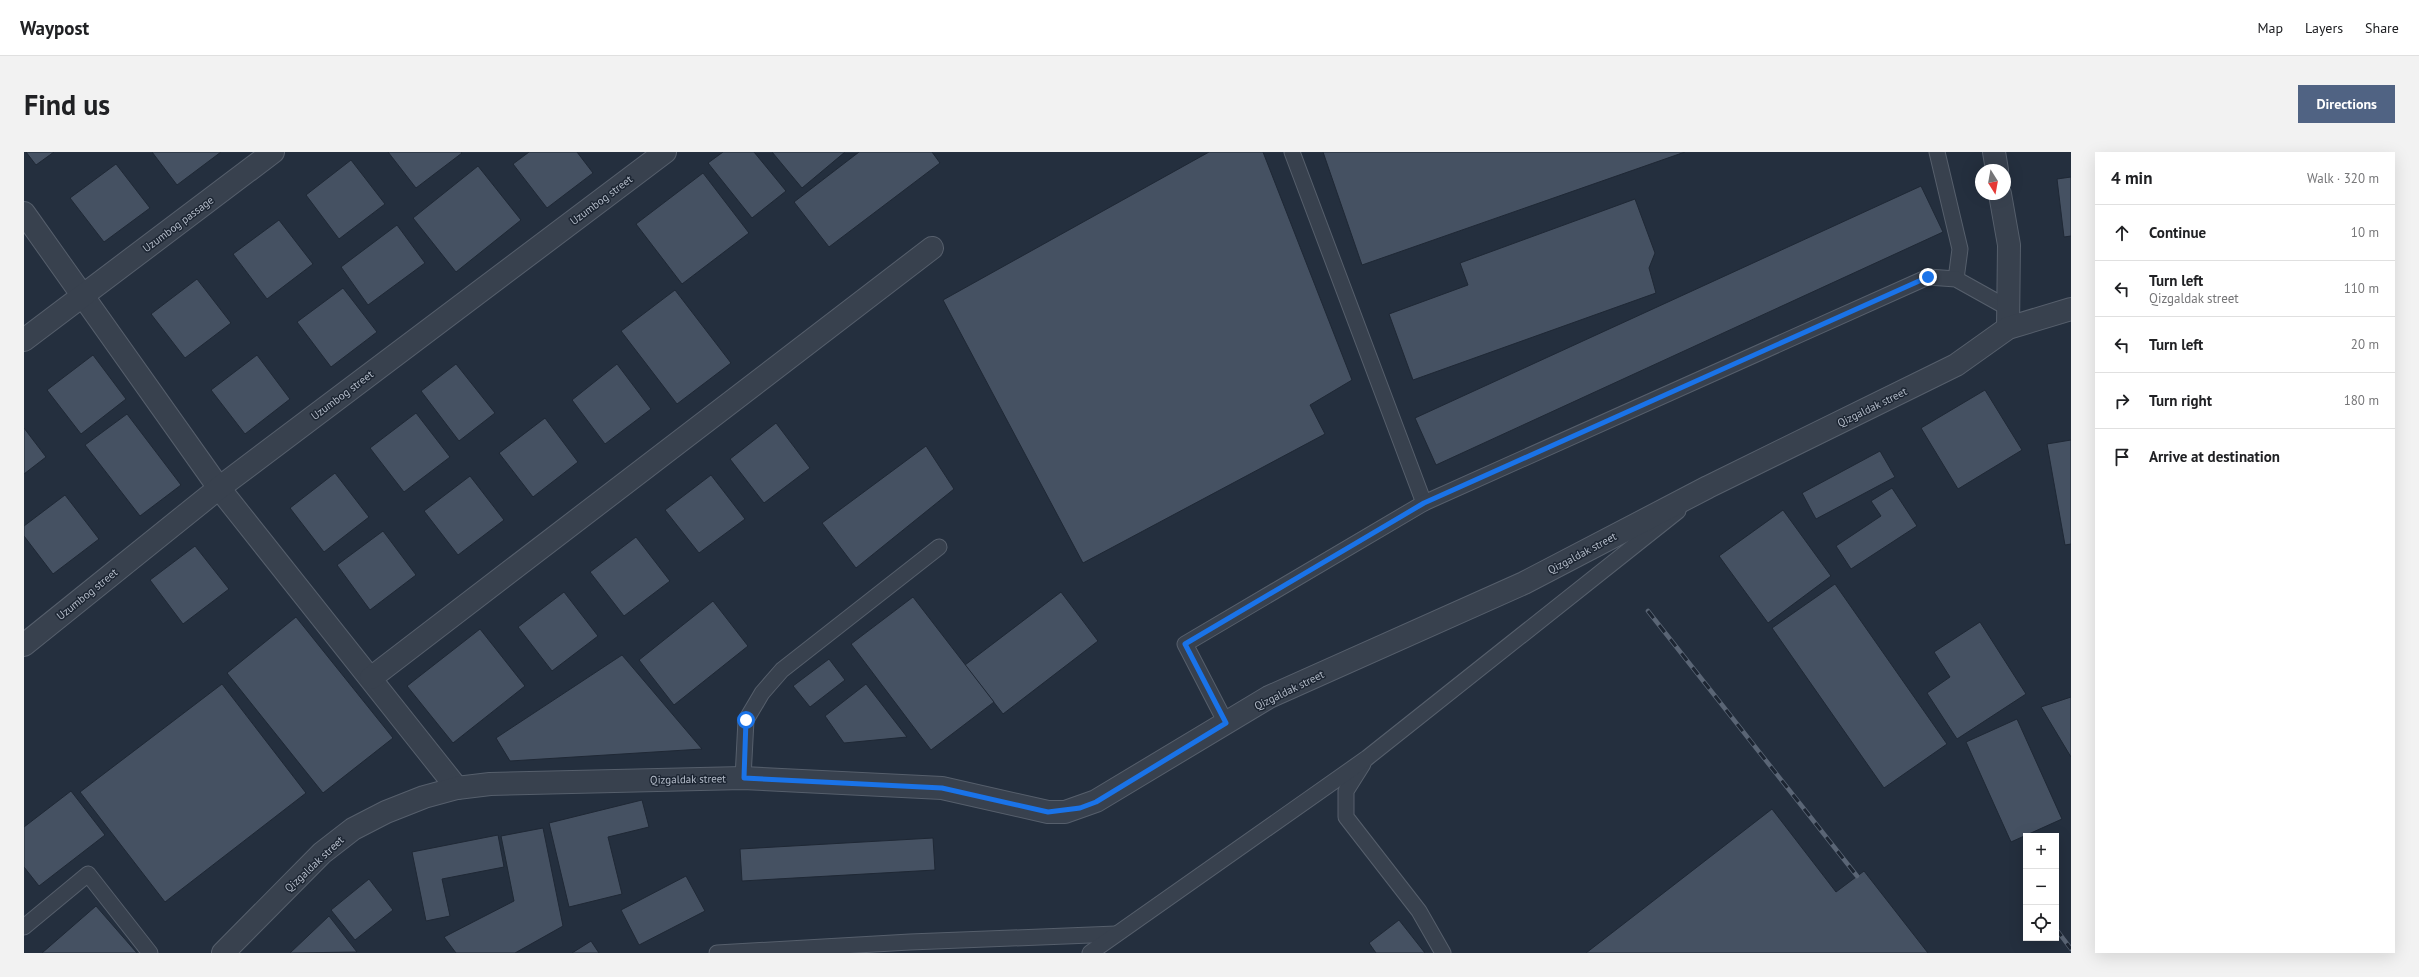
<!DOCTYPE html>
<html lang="en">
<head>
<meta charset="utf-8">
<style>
  :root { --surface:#fff; --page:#f2f2f2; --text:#202124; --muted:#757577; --line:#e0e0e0; --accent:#506383 }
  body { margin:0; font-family:"PT Sans",sans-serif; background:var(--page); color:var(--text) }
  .controls { position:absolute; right:12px; bottom:12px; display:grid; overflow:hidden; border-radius:0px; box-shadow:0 4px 16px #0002 }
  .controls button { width:36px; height:36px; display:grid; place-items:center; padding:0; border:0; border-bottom:1px solid var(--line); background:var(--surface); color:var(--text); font:20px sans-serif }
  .compass { position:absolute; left:1951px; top:12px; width:36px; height:36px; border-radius:50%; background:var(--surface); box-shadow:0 4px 16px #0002; rotate:169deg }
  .stop { position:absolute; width:12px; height:12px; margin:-9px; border:3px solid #1a73e8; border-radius:50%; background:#fff }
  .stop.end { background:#1a73e8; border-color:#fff; box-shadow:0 1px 4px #0008 }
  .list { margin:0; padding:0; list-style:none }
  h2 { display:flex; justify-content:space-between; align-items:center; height:52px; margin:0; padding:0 16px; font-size:17px }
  h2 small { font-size:13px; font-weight:400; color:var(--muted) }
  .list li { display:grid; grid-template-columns:26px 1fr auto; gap:12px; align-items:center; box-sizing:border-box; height:56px; padding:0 16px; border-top:1px solid var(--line) }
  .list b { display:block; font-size:15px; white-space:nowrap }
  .list p { margin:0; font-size:13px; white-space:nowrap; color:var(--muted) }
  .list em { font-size:13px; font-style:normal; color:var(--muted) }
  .icon { flex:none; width:22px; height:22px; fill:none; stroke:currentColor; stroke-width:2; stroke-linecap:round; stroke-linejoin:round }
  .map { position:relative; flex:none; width:2047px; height:801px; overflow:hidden; border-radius:0px }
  header { display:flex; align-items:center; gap:24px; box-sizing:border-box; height:56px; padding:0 20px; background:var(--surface); border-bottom:1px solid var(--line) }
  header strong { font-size:19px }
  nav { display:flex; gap:22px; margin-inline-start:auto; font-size:14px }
  .intro { display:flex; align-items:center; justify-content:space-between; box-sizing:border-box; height:96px; padding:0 24px }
  h1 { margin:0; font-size:28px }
  .button { padding:10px 18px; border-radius:0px; background:var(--accent); color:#fff; font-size:14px; font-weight:700 }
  main { display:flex; gap:24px; padding:0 24px }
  aside { flex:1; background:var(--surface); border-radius:0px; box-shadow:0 4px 16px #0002 }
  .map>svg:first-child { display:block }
  .building { fill:#455162; stroke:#1f2835 }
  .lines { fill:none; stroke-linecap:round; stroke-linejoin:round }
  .service-casing { stroke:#565f6c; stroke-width:17 }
  .minor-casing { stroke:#565f6c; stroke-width:24 }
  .tertiary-casing { stroke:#565f6c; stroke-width:24 }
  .service { stroke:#38414e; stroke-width:15 }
  .minor { stroke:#38414e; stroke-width:22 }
  .tertiary { stroke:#38414e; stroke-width:22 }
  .rail-casing { stroke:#5a6575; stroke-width:4.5 }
  .rail { stroke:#1d2633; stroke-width:3; stroke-dasharray:9; stroke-linecap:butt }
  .route { stroke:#1a73e8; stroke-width:5 }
  .labels { text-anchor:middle; stroke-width:3; stroke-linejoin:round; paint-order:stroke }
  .street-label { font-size:11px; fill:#b4bcc9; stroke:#1d2633 }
</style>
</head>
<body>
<header>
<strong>Waypost</strong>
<nav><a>Map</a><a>Layers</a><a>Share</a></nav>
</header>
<div class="intro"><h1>Find us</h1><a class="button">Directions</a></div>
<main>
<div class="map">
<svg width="2047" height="801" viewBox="0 0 2047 801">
  <rect width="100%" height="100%" fill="#242f3e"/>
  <g class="building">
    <polygon points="2,0 30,0 12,13"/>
    <polygon points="128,0 197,0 153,33"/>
    <polygon points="364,0 437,0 438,1 392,36"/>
    <polygon points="505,0 553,0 569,21 523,56 489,12"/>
    <polygon points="699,0 730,0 762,39 728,66 684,11"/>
    <polygon points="748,0 821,0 778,36"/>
    <polygon points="835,0 908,0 916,11 805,95 770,50"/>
    <polygon points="1185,0 1239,0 1328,228 1286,253 1301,282 1059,411 919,148"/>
    <polygon points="1299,0 1661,0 1338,113"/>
    <polygon points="327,8 361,52 315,87 282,43"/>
    <polygon points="92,12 126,56 80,90 46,46"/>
    <polygon points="454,14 497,68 432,120 389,66"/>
    <polygon points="679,21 725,81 658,132 612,72"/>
    <polygon points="2047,25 2047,84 2040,85 2033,27"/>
    <polygon points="1897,34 1919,80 1412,313 1391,266"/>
    <polygon points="1611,47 1631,101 1625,116 1632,141 1389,228 1365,162 1444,133 1436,111"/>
    <polygon points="255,68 289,112 243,147 209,102"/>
    <polygon points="373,73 401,111 344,153 317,115"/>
    <polygon points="173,127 207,171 161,206 127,162"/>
    <polygon points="319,136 353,180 307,215 273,170"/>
    <polygon points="651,138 707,211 653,252 597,179"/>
    <polygon points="69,203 102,247 57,282 23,238"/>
    <polygon points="233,203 266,247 221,282 187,238"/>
    <polygon points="432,212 471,261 435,289 397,239"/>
    <polygon points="593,212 627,257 581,292 548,248"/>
    <polygon points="1961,238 1998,298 1934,337 1897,276"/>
    <polygon points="392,261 426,305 380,340 346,296"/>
    <polygon points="103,262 157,333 116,364 61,293"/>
    <polygon points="521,266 554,310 509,345 475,301"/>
    <polygon points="752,271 786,316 740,351 706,307"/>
    <polygon points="0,276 22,305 0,322"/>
    <polygon points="2047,288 2047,392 2041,393 2023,292"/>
    <polygon points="902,294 930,337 832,416 798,371"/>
    <polygon points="1856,299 1871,325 1792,367 1778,341"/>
    <polygon points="311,321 345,365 300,400 266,356"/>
    <polygon points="687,323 721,367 675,401 641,358"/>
    <polygon points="446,324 480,368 434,403 400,359"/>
    <polygon points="1868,336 1893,374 1827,417 1812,394 1857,364 1847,349"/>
    <polygon points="41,343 75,387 29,422 0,384 0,374"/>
    <polygon points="1759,358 1807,424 1744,471 1695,404"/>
    <polygon points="359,379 392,423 346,458 313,413"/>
    <polygon points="612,385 646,429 600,464 566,420"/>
    <polygon points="171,394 205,437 159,472 126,428"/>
    <polygon points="1811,432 1923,592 1860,636 1748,476"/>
    <polygon points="540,440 574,484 528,519 494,475"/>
    <polygon points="1037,440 1074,489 979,562 941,513"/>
    <polygon points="889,445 970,550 907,598 827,492"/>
    <polygon points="689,449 724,494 650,553 615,508"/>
    <polygon points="272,465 369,586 299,641 203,521"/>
    <polygon points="1956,470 2002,542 1933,587 1903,541 1926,525 1910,500"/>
    <polygon points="456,477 501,534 429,591 383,534"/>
    <polygon points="598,503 678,597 486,609 472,586"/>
    <polygon points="805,507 821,528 786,555 769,534"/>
    <polygon points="198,532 282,641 141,750 56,640"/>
    <polygon points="842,532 883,585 820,591 801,564"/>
    <polygon points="2047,545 2047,605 2017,555"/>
    <polygon points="1993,567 2038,667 1987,690 1942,590"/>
    <polygon points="47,639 81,683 15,734 0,715 0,675"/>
    <polygon points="618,648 625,675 584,685 598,742 545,755 525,671"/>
    <polygon points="1748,657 1812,740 1840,719 1904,801 1562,801"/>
    <polygon points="519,676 539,774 491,801 432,801 420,785 490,749 477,684"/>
    <polygon points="474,683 480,715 418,727 426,764 402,769 388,700"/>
    <polygon points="909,686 911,718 718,729 716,697"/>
    <polygon points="662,724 681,759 615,793 597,758"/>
    <polygon points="345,727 369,758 331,788 307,758"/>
    <polygon points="72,754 113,801 18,801"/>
    <polygon points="305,764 333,800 266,801"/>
    <polygon points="1375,768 1401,801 1352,801 1345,791"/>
    <polygon points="567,789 575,801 548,801"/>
  </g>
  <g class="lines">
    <g class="service-casing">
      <g id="service">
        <polyline points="1268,0 1400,351"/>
        <polyline points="1913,0 1936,97 1932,127"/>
        <polyline points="1202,571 1161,492 1400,351 1904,125 1932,127 1984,156"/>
        <polyline points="1339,612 1322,639 1322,665 1395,759 1419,801"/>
        <polyline points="719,626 722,568 738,541 758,518 915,395"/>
        <polyline points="0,775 64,722 126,801"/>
        <polyline points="693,801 886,790 1092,782"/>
        <polyline points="1066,801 1343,606 1654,359"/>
      </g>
    </g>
    <g class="minor-casing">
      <g id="minor">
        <polyline points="1970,0 1973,18"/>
        <polyline points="1976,42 1985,93 1984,176"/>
        <polyline points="0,61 195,336 433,636"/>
        <polyline points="0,188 249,0"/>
        <polyline points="0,493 195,336 641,0"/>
        <polyline points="347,526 908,96"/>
      </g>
    </g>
    <g class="tertiary-casing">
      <polyline id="tertiary" points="199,801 298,701 329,677 362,660 400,645 433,636 466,632 719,626 918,636 1024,660 1041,660 1072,649 1245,545 1500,431 1684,335 1932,213 1984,176 2047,157"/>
    </g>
    <use href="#service" class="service"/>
    <use href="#minor" class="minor"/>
    <use href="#tertiary" class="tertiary"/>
    <g class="rail-casing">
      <g id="rail">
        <polyline points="1624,459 1833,724"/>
        <polyline points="2032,777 2047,797"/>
      </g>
    </g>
    <use href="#rail" class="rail"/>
  </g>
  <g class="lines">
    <polyline class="route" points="722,568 720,626 918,636 1024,660 1056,656 1072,650 1202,571 1161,492 1400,351 1904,125"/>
  </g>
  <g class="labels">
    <g class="street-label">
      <text transform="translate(577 48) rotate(-37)" y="4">Uzumbog street</text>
      <text transform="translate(154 72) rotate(-37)" y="4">Uzumbog passage</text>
      <text transform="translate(318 243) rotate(-37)" y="4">Uzumbog street</text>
      <text transform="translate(1848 255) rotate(-26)" y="4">Qizgaldak street</text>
      <text transform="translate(1558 401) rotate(-28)" y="4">Qizgaldak street</text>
      <text transform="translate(63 442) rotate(-39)" y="4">Uzumbog street</text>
      <text transform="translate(1265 538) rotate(-26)" y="4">Qizgaldak street</text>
      <text transform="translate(664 627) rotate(-1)" y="4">Qizgaldak street</text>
      <text transform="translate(290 712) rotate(-43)" y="4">Qizgaldak street</text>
    </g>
  </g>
</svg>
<div class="controls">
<button>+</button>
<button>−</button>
<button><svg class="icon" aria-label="locate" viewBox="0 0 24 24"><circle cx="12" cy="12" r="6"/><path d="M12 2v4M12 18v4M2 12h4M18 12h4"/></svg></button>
</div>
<svg class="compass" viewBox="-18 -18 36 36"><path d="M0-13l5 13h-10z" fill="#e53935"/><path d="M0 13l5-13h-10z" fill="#757577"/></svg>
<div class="stop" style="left:722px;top:568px"></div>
<div class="stop end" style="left:1904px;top:125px"></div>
</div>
<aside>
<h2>4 min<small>Walk · 320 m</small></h2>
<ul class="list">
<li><svg class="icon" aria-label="ahead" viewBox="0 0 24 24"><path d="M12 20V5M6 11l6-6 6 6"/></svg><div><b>Continue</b></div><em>10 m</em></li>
<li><svg class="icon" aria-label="left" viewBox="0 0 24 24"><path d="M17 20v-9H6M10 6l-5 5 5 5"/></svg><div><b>Turn left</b><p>Qizgaldak street</p></div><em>110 m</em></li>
<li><svg class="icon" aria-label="left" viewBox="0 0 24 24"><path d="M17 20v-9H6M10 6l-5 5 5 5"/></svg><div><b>Turn left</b></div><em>20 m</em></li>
<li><svg class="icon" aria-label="right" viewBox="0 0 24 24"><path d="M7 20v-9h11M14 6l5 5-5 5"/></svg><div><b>Turn right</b></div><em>180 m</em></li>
<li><svg class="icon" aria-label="arrive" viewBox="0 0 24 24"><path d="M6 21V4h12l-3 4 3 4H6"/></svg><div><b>Arrive at destination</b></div></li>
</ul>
</aside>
</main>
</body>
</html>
